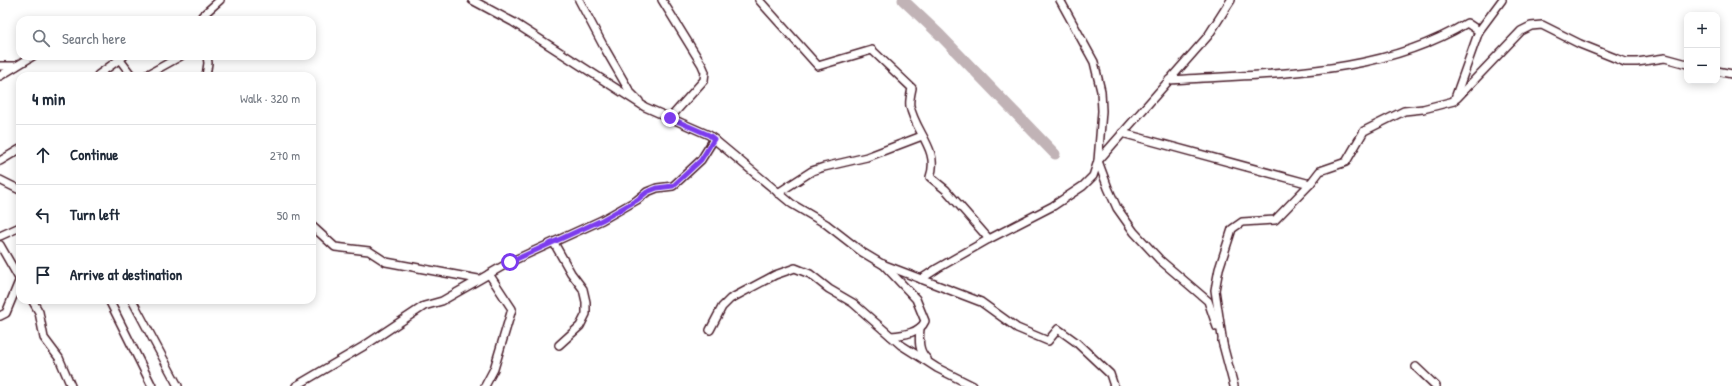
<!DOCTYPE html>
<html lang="en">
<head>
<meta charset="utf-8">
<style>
  :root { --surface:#fff; --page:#f2f2f3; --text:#1f2937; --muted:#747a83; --line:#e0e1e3 }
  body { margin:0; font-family:"Patrick Hand",sans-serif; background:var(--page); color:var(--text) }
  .controls { position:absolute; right:12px; top:12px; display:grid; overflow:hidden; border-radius:8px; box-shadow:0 2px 10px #0003 }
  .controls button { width:36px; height:36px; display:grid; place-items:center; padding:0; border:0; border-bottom:1px solid var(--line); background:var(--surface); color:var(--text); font:20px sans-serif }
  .stop { position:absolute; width:12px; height:12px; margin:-9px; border:3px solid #7c3aed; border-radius:50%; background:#fff }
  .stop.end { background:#7c3aed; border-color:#fff; box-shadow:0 1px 4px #0008 }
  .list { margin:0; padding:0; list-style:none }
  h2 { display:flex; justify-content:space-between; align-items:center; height:52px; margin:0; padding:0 16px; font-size:17px }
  h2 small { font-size:13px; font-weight:400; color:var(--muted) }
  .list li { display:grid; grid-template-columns:26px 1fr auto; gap:12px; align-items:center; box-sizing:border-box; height:60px; padding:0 16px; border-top:1px solid var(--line) }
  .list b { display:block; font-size:15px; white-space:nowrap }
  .list em { font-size:13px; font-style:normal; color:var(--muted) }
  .icon { flex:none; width:22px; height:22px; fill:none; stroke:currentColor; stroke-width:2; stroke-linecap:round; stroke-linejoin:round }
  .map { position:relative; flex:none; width:1732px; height:386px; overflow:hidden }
  .search { position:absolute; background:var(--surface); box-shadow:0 2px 10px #0003; left:16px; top:16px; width:300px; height:44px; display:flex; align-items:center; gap:10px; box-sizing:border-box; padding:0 14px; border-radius:12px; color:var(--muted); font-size:15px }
  .panel { position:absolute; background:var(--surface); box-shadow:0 2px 10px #0003; left:16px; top:72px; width:300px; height:232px; border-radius:12px }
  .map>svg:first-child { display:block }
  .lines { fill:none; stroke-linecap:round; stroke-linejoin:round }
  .river { stroke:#c1b3b6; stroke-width:11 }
  .street-casing { stroke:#4a1f2b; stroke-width:10 }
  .street { stroke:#fff; stroke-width:7 }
  .route { stroke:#7c3aed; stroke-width:5 }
</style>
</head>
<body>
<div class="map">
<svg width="1732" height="386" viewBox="0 0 1732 386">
  <rect width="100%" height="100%" fill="#fff"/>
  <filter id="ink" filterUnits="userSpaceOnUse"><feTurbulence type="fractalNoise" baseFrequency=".025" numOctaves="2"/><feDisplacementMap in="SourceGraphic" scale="8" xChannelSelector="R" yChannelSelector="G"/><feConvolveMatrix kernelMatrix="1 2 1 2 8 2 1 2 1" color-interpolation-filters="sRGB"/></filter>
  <g filter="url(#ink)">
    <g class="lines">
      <polyline class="river" points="903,0 940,35 1055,154"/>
      <g class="street-casing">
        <g id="street">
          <polyline points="472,0 513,22 645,107 709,135 792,204 826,224 862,252 882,264 981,302 1017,328 1048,341 1058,329 1076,342 1110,374 1114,386"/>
          <polyline points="579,0 604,47 630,92 639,101"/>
          <polyline points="662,0 702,65 705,72 704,80 670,118"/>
          <path d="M 759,0 L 818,66 L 872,50 L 912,88 C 911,93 909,101 910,106 C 915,132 940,150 930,177 L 946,190 L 989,239"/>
          <polyline points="1060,0 1094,62 1101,91 1102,111 1098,161 1108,188 1117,208 1134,232 1160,260 1208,301 1217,327"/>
          <polyline points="203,20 202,16 220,0"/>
          <polyline points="117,56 132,76"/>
          <polyline points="0,66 16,66"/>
          <polyline points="1717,71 1732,74"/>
          <polyline points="98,75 124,56"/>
          <polyline points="0,76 33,56"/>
          <polyline points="145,76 181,56"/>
          <polyline points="206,76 208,63 207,56"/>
          <path d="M 1169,80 C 1270,73 1378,77 1467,23 L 1479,31"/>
          <polyline points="1457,98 1521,31 1531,26 1542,25 1580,44 1625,62 1637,62 1665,58 1687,64"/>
          <polyline points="1122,133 1310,184"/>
          <polyline points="0,161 20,149"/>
          <polyline points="0,180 20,190"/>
          <polyline points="778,193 812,171 824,167 867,157 922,136"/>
          <polyline points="312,226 335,247 369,251 386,262 478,279"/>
          <polyline points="0,236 20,227"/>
          <polyline points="554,243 571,273 583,289 586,302 586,314 580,326 559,345"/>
          <polyline points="0,245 20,280"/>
          <path d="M 883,264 L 916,299 L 925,321 C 920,333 903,335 891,336"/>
          <polyline points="921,279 938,268 989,239 1053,206 1083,186 1093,176 1098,161 1208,36 1231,0"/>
          <polyline points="32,300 39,312 44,338 59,358 71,386"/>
          <polyline points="109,300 152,386"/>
          <polyline points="132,300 178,386"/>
          <polyline points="0,316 6,313 20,279"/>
          <path d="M 920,328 C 919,340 918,351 927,359"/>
          <polyline points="710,330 722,307 730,299 775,275 795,268 810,274 829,289 853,303 901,345 920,357 937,368 973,386"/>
          <polyline points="1222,341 1234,386"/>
          <polyline points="1223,344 1215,290 1219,269 1232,229 1242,222 1275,220 1310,184 1320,171 1346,162 1364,131 1404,111 1423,109 1454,101 1479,31 1502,0"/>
          <polyline points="1416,367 1436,386"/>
          <polyline points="296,386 364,346 424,306 442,301 510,262 602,220 637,200 647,192 657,188 673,186 701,160 714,139"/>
          <polyline points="485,386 494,369 512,309 489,274"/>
        </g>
      </g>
      <use href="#street" class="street"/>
    </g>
  </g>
  <g class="lines" filter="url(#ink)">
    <polyline class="route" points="510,262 602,220 637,200 647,192 657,188 673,186 701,160 714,139 709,135 670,118"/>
  </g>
</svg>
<div class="controls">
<button>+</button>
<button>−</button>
</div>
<div class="stop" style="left:510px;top:262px"></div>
<div class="stop end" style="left:670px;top:118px"></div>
<div class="search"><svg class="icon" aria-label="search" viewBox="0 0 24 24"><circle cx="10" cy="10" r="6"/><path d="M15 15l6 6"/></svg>Search here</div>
<section class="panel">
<h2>4 min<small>Walk · 320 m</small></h2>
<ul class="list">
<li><svg class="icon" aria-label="ahead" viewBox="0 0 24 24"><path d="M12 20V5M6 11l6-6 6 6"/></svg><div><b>Continue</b></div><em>270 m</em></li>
<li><svg class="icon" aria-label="left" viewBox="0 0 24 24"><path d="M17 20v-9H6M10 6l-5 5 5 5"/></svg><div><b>Turn left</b></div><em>50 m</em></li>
<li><svg class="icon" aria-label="arrive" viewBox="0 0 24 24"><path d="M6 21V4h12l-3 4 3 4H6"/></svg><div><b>Arrive at destination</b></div></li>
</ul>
</section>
</div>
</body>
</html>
